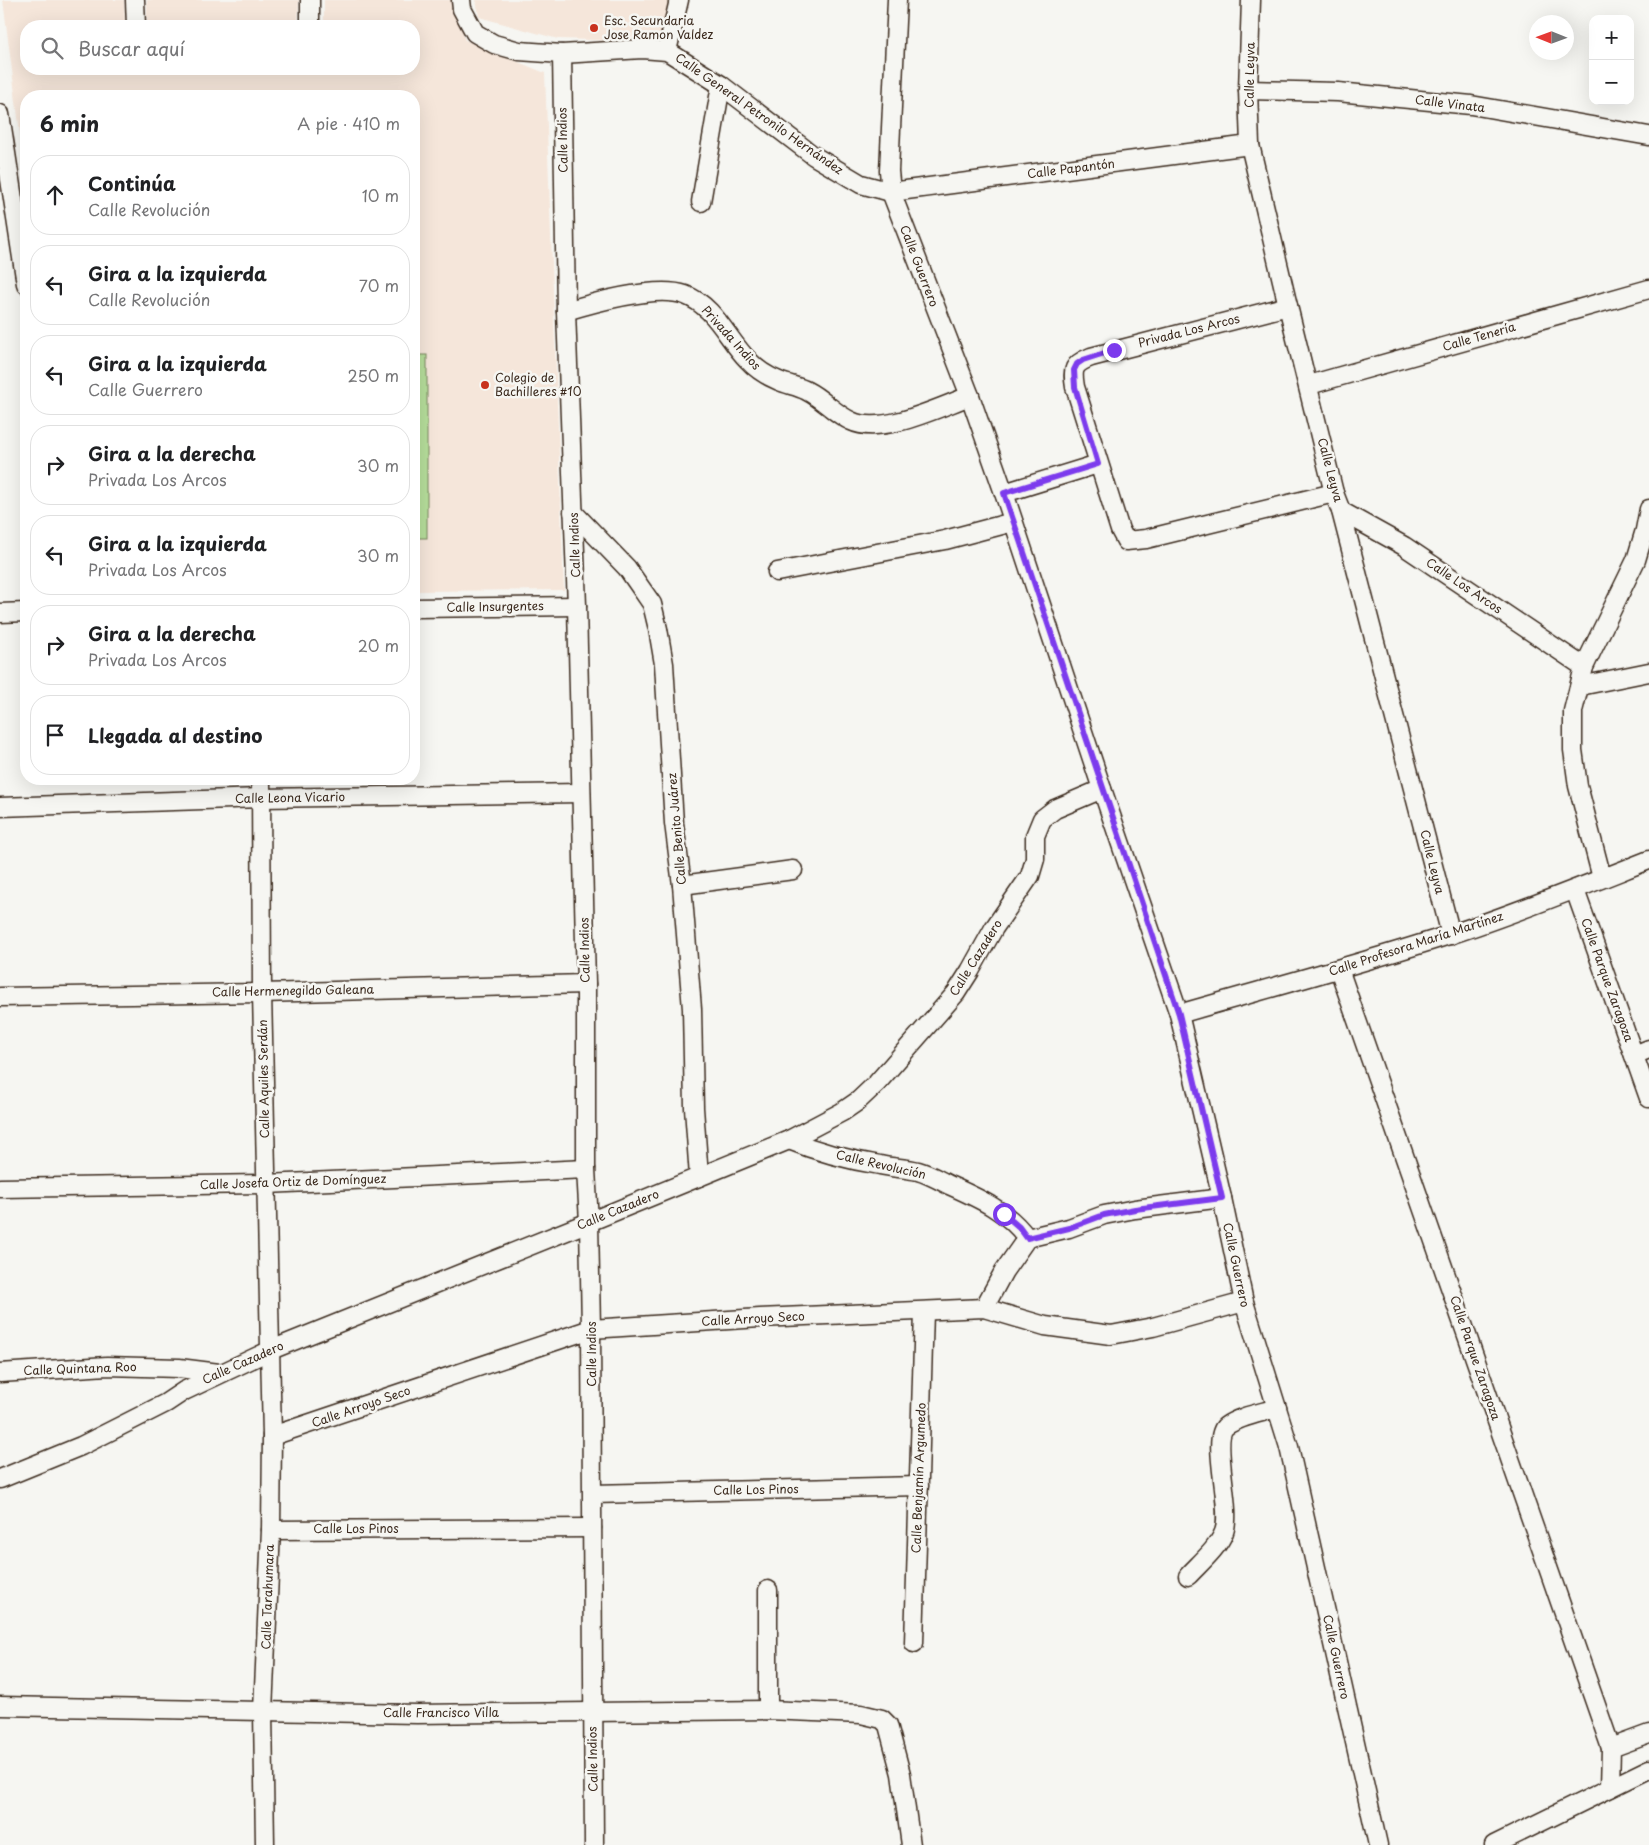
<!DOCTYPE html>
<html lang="es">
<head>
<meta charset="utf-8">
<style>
  :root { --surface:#fff; --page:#f2f2f2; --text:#202124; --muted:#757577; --line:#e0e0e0 }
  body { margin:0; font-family:"Playpen Sans",sans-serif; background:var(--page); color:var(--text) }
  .controls { position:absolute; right:15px; top:15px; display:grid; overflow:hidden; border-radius:10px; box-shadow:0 5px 20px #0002 }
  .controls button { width:45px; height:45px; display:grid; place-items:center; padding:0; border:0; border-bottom:1px solid var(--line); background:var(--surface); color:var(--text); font:25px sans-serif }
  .compass { position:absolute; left:1529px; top:15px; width:45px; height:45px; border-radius:50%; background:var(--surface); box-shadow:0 5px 20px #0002; rotate:271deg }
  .stop { position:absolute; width:15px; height:15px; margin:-11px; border:4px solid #7c3aed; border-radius:50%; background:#fff }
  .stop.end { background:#7c3aed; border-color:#fff; box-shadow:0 1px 5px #0008 }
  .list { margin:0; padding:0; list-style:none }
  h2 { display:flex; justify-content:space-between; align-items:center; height:65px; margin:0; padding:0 20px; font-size:21px }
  h2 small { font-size:16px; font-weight:400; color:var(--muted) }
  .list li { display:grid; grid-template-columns:32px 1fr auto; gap:15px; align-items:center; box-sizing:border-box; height:80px; margin:0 10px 10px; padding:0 10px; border:1px solid var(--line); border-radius:20px }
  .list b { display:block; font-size:19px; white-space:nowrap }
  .list p { margin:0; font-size:16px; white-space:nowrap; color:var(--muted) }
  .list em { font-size:16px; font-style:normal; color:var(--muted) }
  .icon { flex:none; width:28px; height:28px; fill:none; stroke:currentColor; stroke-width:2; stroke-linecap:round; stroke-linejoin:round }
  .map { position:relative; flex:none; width:1649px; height:1845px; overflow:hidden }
  .search { position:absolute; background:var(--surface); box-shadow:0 5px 20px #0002; left:20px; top:20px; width:400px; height:55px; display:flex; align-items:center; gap:12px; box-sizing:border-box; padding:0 18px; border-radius:20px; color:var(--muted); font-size:19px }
  .panel { position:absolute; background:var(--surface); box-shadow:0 5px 20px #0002; left:20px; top:90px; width:400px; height:695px; border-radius:20px }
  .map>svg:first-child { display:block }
  .built { fill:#f5e6da }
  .pitch { fill:#b6de9b; stroke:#78845c }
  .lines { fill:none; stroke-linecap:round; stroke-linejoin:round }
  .minor-casing { stroke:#3b2a1e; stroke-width:21 }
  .minor { stroke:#f6f6f2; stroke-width:18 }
  .route { stroke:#7c3aed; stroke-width:6 }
  .poi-dot { fill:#c8321e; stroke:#f6f6f2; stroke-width:2 }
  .labels { text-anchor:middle; stroke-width:5; stroke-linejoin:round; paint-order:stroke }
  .poi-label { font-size:12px; fill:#3b2a1e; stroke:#f6f6f2; text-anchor:start }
  .street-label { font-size:12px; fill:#3b2a1e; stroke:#f6f6f2 }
</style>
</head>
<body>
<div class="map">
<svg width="1649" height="1845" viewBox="0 0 1649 1845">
  <rect width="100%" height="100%" fill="#f6f6f2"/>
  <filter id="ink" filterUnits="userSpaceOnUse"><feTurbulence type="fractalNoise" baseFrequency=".02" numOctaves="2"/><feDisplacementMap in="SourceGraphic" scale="10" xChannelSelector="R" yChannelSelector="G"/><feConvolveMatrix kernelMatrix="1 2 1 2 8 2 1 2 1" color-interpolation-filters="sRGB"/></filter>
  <g filter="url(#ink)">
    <g class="built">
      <polygon points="3,0 124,0 125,26 26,26 26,69 414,69 414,26 324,26 324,0 454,0 465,40 545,73 564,590 414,591 414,96 26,96 26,180"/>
      <polygon points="147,0 299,0 298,26 147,26"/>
      <polygon points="476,0 675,0 666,42 558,39 479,17"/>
    </g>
    <rect class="pitch" x="414" y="355" width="13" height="183"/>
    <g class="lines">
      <g class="minor-casing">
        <g id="minor">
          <polyline points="135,0 136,26"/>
          <polyline points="461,0 462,9 475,33 494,44 519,51 562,54 642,49 667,51 721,85 814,156 861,184 891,192 1250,145"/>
          <polyline points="897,0 889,171 891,192 970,396 1004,493 1102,789 1179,1014 1222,1198 1244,1302 1289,1447 1378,1845"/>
          <polyline points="1251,0 1248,90 1250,145 1288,306 1334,493 1341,511 1451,935"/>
          <polyline points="310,26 310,0"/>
          <polyline points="667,51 679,0"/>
          <polyline points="562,54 566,311 577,606 586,984 586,1169 589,1222 591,1329 594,1845"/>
          <polyline points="1248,90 1338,92 1471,105 1649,136"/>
          <polyline points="0,114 26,284"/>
          <polyline points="701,202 721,85"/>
          <path d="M 1288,306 L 1091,357 C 1073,364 1072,369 1075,387 L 1120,530 L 1126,541 L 1146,539 L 1334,493"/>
          <path d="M 566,311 C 596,302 657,285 685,295 C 715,306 727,339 748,360 C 756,369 767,376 779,381 C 788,385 798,386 807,391 C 823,399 835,414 851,421 C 882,436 939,407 970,396"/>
          <polyline points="1309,385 1649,289"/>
          <polyline points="1004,493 1098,464"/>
          <polyline points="1341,511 1404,546 1584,667"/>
          <polyline points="573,512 627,568 636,581 652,604 658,629 664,664 674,823 682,885 692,1009 694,1108 699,1177"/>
          <polyline points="777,572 945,540 1013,522"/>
          <polyline points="414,608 577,606"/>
          <polyline points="0,613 26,612"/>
          <polyline points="1580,686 1649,672"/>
          <polyline points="261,779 262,993 272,1436 271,1530 263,1711 265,1845"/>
          <polyline points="0,807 261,798 581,793"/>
          <polyline points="1602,878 1578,786 1573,750 1573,711 1584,667 1636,560 1645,530 1649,509"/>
          <polyline points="682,885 793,870"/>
          <polyline points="1575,890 1649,1098"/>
          <polyline points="1339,969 1611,1748"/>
          <polyline points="0,997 262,993 586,984"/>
          <path d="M 1179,1014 C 1269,988 1360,964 1449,935 C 1517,913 1583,886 1649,860"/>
          <polyline points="1634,1055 1649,1049"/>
          <path d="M 789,1140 C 818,1152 849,1160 880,1165 C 893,1168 905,1168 918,1171 C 929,1174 939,1180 949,1185 C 978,1198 1008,1211 1027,1238 L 1069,1228 L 1104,1215 L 1135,1209 L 1222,1198"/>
          <polyline points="0,1188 267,1184 586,1169"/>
          <polyline points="984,1308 1004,1271 1027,1238"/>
          <polyline points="0,1373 107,1366 179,1368 219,1373"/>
          <polyline points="272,1436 591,1329 760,1318 984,1308 1045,1326 1111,1335 1153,1327 1244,1302"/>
          <polyline points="0,1479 81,1446 166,1403 184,1391 271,1350 589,1222 789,1140 842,1112 858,1101 877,1083 956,993 970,971 994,928 1030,876 1035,859 1035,836 1042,819 1055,809 1102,789"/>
          <polyline points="593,1494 919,1486"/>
          <polyline points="271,1530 592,1528"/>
          <path d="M 1188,1576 C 1200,1563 1218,1548 1224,1532 C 1233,1508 1210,1439 1226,1426 C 1240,1416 1261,1413 1277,1408"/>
          <polyline points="914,1643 924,1312"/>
          <polyline points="0,1706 417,1714 768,1710 861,1714 882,1719 888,1725 901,1774 911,1845"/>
          <polyline points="768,1710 768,1590"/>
          <polyline points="1610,1788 1611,1748 1649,1734"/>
          <polyline points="1494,1845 1649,1769"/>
        </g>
      </g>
      <use href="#minor" class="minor"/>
    </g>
  </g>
  <g class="lines" filter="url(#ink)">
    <polyline class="route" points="1004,1214 1019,1227 1027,1238 1069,1228 1104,1215 1135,1209 1222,1198 1179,1014 1004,493 1098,464 1075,387 1074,370 1077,364 1083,360 1114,350"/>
  </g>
  <g class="poi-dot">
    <circle cx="594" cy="28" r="5"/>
    <circle cx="485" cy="385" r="5"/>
  </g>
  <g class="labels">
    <g class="poi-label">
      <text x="604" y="25">Esc. Secundaria<tspan x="604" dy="14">Jose Ramon Valdez</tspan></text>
      <text x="495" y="382">Colegio de<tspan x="495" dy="14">Bachilleres #10</tspan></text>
    </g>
    <g class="street-label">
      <text transform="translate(1250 75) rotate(-89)" y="4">Calle Leyva</text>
      <text transform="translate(1450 104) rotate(7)" y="4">Calle Vinata</text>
      <text transform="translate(759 114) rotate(35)" y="4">Calle General Petronilo Hernández</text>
      <text transform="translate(563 140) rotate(-91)" y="4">Calle Indios</text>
      <text transform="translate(1071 169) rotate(-7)" y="4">Calle Papantón</text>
      <text transform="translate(919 266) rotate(69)" y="4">Calle Guerrero</text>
      <text transform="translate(1189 331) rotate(-14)" y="4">Privada Los Arcos</text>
      <text transform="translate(1479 337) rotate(-16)" y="4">Calle Tenería</text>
      <text transform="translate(731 338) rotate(48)" y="4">Privada Indios</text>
      <text transform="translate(1330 470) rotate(75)" y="4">Calle Leyva</text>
      <text transform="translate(575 545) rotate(-92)" y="4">Calle Indios</text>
      <text transform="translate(1464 586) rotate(34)" y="4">Calle Los Arcos</text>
      <text transform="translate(495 607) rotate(-1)" y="4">Calle Insurgentes</text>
      <text transform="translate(290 798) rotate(-1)" y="4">Calle Leona Vicario</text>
      <text transform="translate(677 829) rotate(-95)" y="4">Calle Benito Juárez</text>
      <text transform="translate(1432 862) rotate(76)" y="4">Calle Leyva</text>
      <text transform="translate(1416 944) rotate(-18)" y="4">Calle Profesora María Martínez</text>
      <text transform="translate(585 950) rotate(-91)" y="4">Calle Indios</text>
      <text transform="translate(976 958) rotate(-58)" y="4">Calle Cazadero</text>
      <text transform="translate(1607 980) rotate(70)" y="4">Calle Parque Zaragoza</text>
      <text transform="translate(293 991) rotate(-1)" y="4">Calle Hermenegildo Galeana</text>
      <text transform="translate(264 1079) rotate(-91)" y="4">Calle Aquiles Serdán</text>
      <text transform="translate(881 1165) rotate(13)" y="4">Calle Revolución</text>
      <text transform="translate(293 1182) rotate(-2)" y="4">Calle Josefa Ortiz de Domínguez</text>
      <text transform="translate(618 1210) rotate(-22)" y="4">Calle Cazadero</text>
      <text transform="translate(1236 1265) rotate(78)" y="4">Calle Guerrero</text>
      <text transform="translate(753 1319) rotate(-3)" y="4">Calle Arroyo Seco</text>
      <text transform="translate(592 1354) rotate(-90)" y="4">Calle Indios</text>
      <text transform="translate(1475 1358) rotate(71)" y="4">Calle Parque Zaragoza</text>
      <text transform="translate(243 1363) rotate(-24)" y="4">Calle Cazadero</text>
      <text transform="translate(80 1369) rotate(-2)" y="4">Calle Quintana Roo</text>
      <text transform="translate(361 1407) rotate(-19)" y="4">Calle Arroyo Seco</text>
      <text transform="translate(919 1478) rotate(-88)" y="4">Calle Benjamín Argumedo</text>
      <text transform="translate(756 1490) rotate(-1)" y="4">Calle Los Pinos</text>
      <text x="356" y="1533">Calle Los Pinos</text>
      <text transform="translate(268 1597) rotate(-88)" y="4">Calle Tarahumara</text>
      <text transform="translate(1336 1657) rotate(78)" y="4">Calle Guerrero</text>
      <text x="441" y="1717">Calle Francisco Villa</text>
      <text transform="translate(593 1759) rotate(-91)" y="4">Calle Indios</text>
    </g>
  </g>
</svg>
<div class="controls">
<button>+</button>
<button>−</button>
</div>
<svg class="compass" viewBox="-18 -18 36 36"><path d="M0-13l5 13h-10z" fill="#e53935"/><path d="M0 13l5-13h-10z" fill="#757577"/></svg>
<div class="stop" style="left:1004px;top:1214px"></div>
<div class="stop end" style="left:1114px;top:350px"></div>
<div class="search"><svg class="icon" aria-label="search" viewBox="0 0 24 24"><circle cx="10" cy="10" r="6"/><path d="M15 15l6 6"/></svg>Buscar aquí</div>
<section class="panel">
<h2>6 min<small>A pie · 410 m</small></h2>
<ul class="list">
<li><svg class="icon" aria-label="ahead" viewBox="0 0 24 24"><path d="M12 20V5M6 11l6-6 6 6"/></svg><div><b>Continúa</b><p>Calle Revolución</p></div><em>10 m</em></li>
<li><svg class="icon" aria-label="left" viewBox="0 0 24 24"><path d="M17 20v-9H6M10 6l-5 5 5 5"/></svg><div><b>Gira a la izquierda</b><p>Calle Revolución</p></div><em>70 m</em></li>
<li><svg class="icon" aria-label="left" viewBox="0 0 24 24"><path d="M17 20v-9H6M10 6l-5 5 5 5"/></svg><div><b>Gira a la izquierda</b><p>Calle Guerrero</p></div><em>250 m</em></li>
<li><svg class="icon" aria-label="right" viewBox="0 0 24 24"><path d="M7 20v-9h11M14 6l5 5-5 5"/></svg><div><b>Gira a la derecha</b><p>Privada Los Arcos</p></div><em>30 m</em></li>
<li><svg class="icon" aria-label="left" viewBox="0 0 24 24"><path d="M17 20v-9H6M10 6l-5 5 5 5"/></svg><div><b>Gira a la izquierda</b><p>Privada Los Arcos</p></div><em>30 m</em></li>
<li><svg class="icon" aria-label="right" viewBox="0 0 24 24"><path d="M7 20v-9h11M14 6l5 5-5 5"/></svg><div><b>Gira a la derecha</b><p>Privada Los Arcos</p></div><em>20 m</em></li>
<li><svg class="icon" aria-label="arrive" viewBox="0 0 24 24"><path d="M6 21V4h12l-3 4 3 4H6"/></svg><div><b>Llegada al destino</b></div></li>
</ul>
</section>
</div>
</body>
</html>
